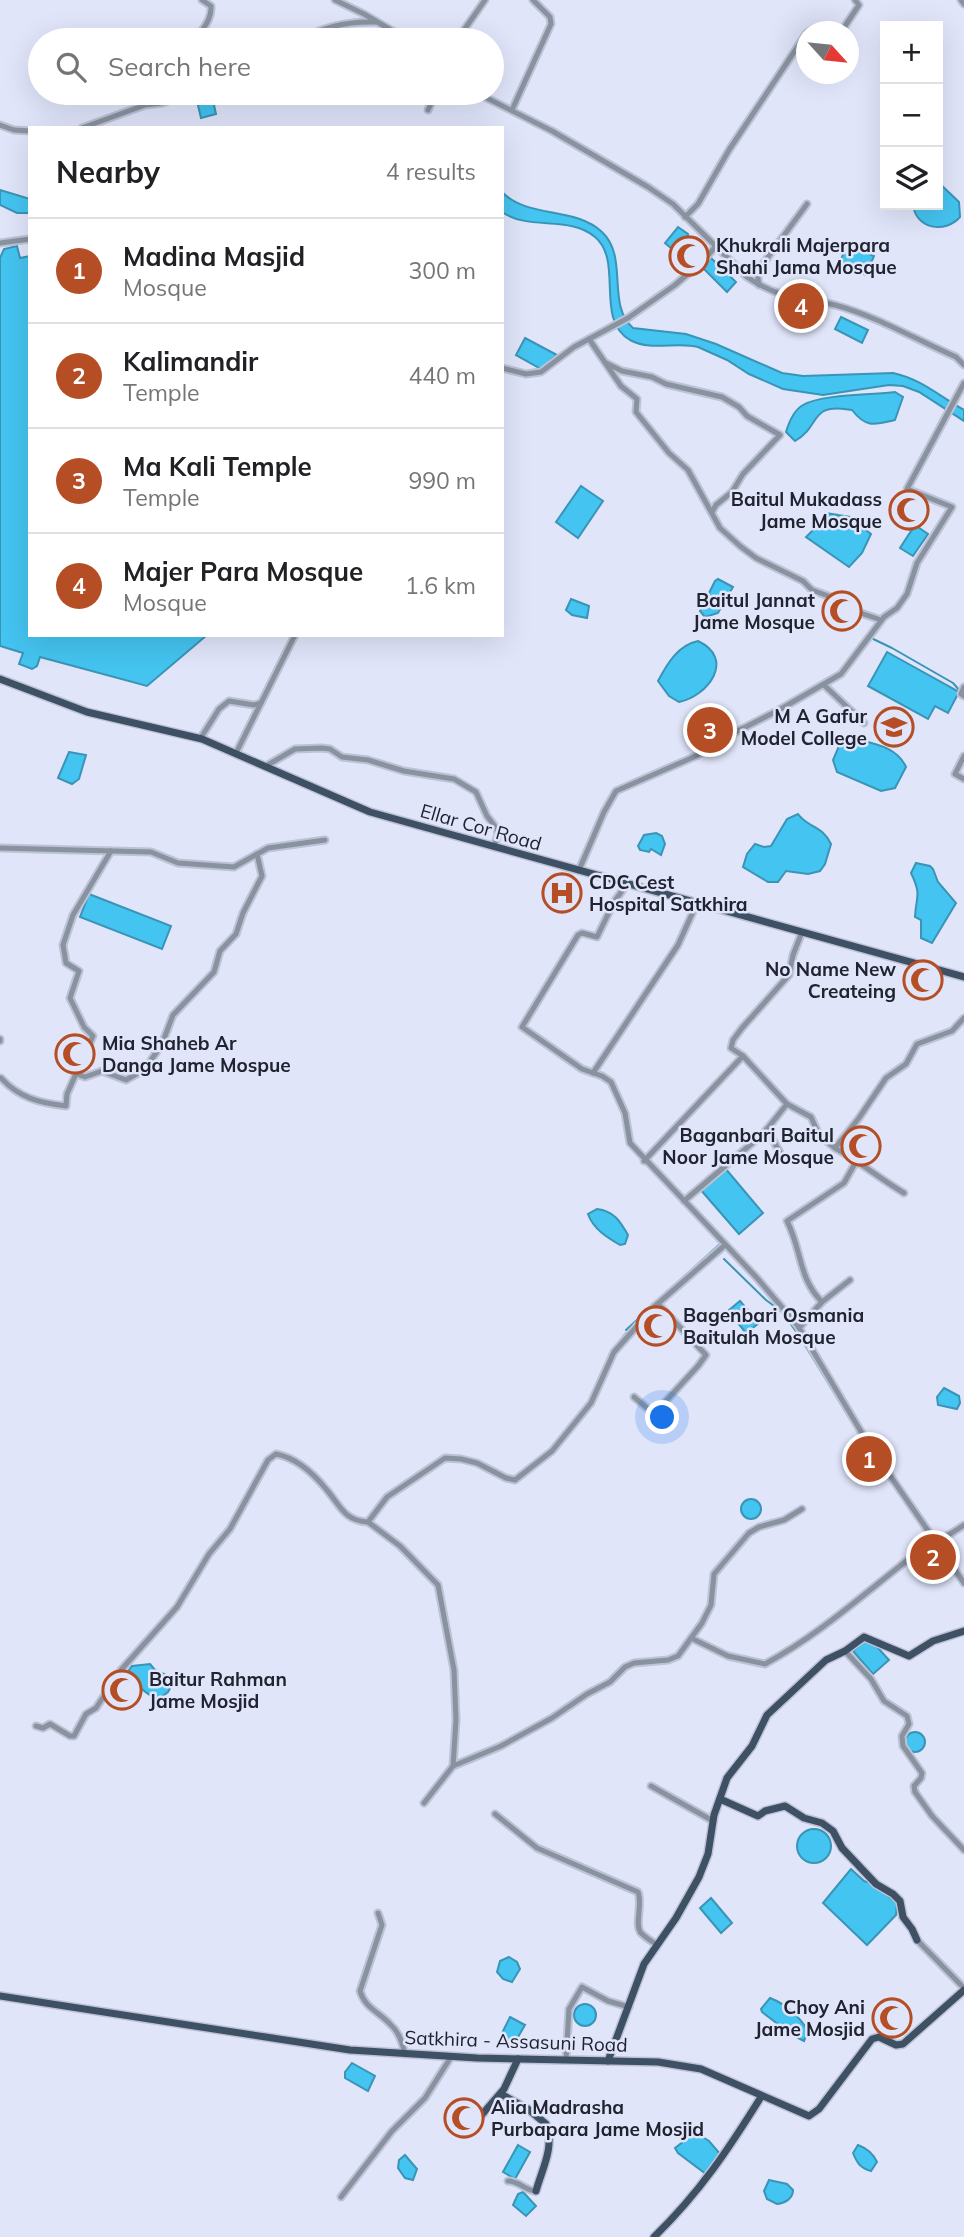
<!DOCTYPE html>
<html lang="en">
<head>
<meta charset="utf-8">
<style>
  :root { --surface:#fff; --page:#f2f2f2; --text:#202124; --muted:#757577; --line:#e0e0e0; --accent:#b54e25 }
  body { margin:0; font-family:Mulish,sans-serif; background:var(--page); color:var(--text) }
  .controls { position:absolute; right:21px; top:21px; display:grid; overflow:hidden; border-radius:0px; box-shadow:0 7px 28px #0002 }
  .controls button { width:63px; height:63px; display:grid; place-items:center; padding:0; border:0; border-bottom:2px solid var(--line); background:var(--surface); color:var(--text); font:35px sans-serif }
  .compass { position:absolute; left:796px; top:21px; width:63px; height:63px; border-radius:50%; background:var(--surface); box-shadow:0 7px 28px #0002; rotate:117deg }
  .you { position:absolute; left:663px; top:1418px; width:24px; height:24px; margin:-18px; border:5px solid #fff; border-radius:50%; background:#1a73e8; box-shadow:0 0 0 10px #1a73e833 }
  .badge { display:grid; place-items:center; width:46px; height:46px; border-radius:50%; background:var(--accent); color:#fff; font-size:23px; font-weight:700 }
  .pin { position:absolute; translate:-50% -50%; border:4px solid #fff; box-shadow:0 2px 7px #0006 }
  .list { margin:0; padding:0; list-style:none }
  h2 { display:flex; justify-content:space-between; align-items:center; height:91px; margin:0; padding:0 28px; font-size:30px }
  h2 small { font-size:23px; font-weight:400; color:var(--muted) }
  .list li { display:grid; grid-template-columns:46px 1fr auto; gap:21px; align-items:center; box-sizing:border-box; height:105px; padding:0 28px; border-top:2px solid var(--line) }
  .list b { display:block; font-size:26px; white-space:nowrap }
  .list p { margin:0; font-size:23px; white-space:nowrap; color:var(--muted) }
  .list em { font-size:23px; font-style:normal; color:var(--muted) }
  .icon { flex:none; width:38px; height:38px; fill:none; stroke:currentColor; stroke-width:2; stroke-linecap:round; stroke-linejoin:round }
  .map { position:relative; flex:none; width:964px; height:2237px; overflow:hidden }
  .search { position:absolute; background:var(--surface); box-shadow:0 7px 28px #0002; left:28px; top:28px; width:476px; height:77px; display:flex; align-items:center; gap:18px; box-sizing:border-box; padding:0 24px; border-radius:38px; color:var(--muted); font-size:26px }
  .panel { position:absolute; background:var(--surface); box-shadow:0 7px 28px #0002; left:28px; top:126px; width:476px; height:511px; border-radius:0px }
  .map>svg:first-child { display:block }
  .water { fill:#44c4f0; stroke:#3a94b6; stroke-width:2 }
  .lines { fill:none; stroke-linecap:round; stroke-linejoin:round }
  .stream { stroke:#3a94b6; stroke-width:2 }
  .minor-casing { stroke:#bec2d6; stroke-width:9 }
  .major-casing { stroke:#bec2d6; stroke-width:10 }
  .minor { stroke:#88939f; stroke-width:5 }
  .major { stroke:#3d5064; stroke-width:7 }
  .labels { text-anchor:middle; stroke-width:5; stroke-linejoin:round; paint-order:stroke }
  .poi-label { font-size:19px; font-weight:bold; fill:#212430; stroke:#e0e5fa; text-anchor:start }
  .street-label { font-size:19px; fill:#212430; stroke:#e0e5fa }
</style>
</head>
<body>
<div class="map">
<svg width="964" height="2237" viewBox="0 0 964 2237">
  <rect width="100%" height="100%" fill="#e0e5fa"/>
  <g class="water">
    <polygon points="204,93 212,96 216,114 201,118 196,97"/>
    <path d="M 938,182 L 959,202 L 960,217 C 945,234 916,229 913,205 L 938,205 Z"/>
    <polygon points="0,190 30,199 30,213 17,213 0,205"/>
    <path d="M 502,192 C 528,219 575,206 602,232 C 629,257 606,305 633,328 L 686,334 L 716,344 L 782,373 L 803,376 L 893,373 C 921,379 939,396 964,410 L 964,421 L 919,392 L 903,386 L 889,385 L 823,395 L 783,389 L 749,374 L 727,360 L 698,347 C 676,341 652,352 630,340 C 594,319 624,261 595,237 C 569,215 529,231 502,212 Z"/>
    <polygon points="678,227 688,234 687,241 677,253 665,243"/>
    <polygon points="847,245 874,256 866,275 839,264"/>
    <polygon points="17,246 20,258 30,256 30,635 207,635 147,686 40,657 37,666 32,669 19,664 23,653 0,646 0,258 4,249"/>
    <polygon points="711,258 736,282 727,292 702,267"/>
    <polygon points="841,317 868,330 862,343 835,329"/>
    <polygon points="525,338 557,355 541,369 516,355"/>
    <path d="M 895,392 L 903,397 L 895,420 C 874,425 866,428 852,410 C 808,402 822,426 795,441 L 786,432 C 789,422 794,410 803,405 C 821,394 873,395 895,392 Z"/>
    <polygon points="581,486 603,501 578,538 556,522"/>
    <polygon points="826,513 850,517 871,534 862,553 849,567 806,537 824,519"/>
    <polygon points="915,525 928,534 913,556 900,548"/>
    <polygon points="718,579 733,587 718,613 705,617 700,611 715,581"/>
    <polygon points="571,599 589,606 587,618 572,615 566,610"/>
    <path d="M 698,641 C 736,659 708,696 679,702 L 669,696 L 658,681 C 667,664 678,645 698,641 Z"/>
    <polygon points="887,652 959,692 948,713 935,706 928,719 868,686"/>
    <path d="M 856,739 C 875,744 897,747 906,767 L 895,788 L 881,791 L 837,772 L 833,760 L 839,746 Z"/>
    <polygon points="69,752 86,755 79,779 72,784 58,778"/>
    <path d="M 798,814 C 808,828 822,825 831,844 L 825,864 L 820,871 L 808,874 L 786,871 L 778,882 L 768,882 L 743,867 L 747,854 L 755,844 L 764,847 L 771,846 L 787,819 Z"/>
    <polygon points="656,833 662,836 665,844 661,855 651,849 649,852 640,850 638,846 644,835"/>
    <path d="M 916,863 L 930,866 L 933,869 L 938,882 L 956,903 L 932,943 L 921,938 L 921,920 L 915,917 C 916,895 922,896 911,873 Z"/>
    <polygon points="89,894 171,926 162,949 80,917"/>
    <polygon points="725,1168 763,1213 739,1234 700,1189"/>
    <path d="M 597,1209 C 614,1211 620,1221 628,1235 L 625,1244 L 620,1245 C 608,1238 593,1229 588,1214 Z"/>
    <polygon points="740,1301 759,1323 746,1333 728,1311"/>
    <polygon points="944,1388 959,1396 960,1403 957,1409 938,1405 937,1397"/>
    <circle cx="751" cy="1509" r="10"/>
    <polygon points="868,1637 889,1660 873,1674 853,1651"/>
    <path d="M 150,1664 L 155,1670 L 173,1678 L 174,1681 L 168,1692 L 159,1699 C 147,1696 131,1681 129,1670 L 132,1666 Z"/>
    <circle cx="915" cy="1742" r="10"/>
    <circle cx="814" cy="1846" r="17"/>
    <polygon points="851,1869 864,1881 871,1883 897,1903 896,1915 867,1945 823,1903"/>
    <polygon points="711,1898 732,1923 721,1933 700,1908"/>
    <polygon points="509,1957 517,1962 520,1969 512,1982 503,1979 497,1972 500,1961"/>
    <path d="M 770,1998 C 786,2004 800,2017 808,2031 L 804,2041 L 792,2035 L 762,2012 L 761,2009 Z"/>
    <circle cx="585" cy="2015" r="11"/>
    <polygon points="510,2017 525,2025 514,2044 500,2037"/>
    <polygon points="352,2063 375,2076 368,2091 345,2078 345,2072"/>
    <polygon points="693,2131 709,2141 721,2155 706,2174 678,2153 675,2148 684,2141 688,2133"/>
    <polygon points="518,2145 530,2152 515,2179 503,2172"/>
    <path d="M 858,2145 C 866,2148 873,2153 877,2162 L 871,2171 C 860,2168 857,2163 853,2153 Z"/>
    <polygon points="405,2155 417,2169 413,2180 405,2178 398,2168 399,2160"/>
    <path d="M 769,2180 L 787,2184 L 793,2190 C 793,2198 786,2203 777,2204 L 767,2199 L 764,2191 Z"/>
    <polygon points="523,2192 536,2206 526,2216 513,2205 518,2194"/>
  </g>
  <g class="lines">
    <g class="stream">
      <polyline points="869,637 892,648 953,683 960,691"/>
      <polyline points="724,1259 766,1300 782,1312 800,1337 855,1427"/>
      <polyline points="667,1292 720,1244"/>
      <polyline points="626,1330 650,1308"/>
      <polyline points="614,1348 626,1333"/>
      <polyline points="466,1458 484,1464"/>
      <polyline points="936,1547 945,1560"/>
    </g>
    <g class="minor-casing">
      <g id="minor">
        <polyline points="335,0 364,14 408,40"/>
        <polyline points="961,0 964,4"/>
        <polyline points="808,32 814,29 823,32"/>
        <polyline points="841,32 859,5 855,0"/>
        <path d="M 196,40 C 202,29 212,20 211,6 L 202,0"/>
        <path d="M 300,40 C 324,26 349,21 376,22"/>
        <polyline points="465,40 464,30 485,0"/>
        <path d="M 477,93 L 552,131 L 648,187 L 673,204 L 747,277 C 779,299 801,297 835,305 C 876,316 917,340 956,357 L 964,365"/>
        <polyline points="428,110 436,93"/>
        <polyline points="512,110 551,24 550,17 533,0"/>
        <polyline points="0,125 14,130 30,131"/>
        <polyline points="82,128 145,105 162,103 192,93"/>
        <polyline points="685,217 698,204 729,150 806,34"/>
        <polyline points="0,243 30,239"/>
        <polyline points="759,285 757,272 807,204"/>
        <polyline points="589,339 621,386 637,399 636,412 669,453 688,470 720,528 740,546 756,558 803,581 812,590 831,597 852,610 881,620"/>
        <polyline points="606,363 622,371 652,377 666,384 722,397 739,407 747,416 780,435 743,474 732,492 716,505 712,512"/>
        <polyline points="502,368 526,374 541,372 574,347 628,318 675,285 704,260 716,246"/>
        <polyline points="824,685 864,723"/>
        <polyline points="964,687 961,694 964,696"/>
        <polyline points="202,736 219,709 229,701 254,705 261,703"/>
        <polyline points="236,753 295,635"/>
        <polyline points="964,756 955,774 964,779"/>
        <polyline points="266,766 295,749 322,748 330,749 342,757 368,760 404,771 454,779 476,792 487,816 497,829 498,834 494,847"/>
        <polyline points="0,848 151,852 178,863 234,867 268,848 325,840"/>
        <polyline points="579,870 604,812 616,791 696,756 720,740 779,710 841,674 884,617 897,608 907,594 917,563 952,507 907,489 964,383"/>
        <polyline points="627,884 614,902 597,937 582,933 578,935 522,1027 582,1069 602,1076 611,1082 625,1113 630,1143 757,1278 798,1326 869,1445 964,1583"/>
        <polyline points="0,1039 0,1041"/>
        <polyline points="593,1073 678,945 697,903"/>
        <polyline points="77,1074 85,1077 102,1071 126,1080 145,1069 162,1044 173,1015 214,972 220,951 236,934 243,913 262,876 257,854"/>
        <path d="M 1,1078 C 19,1098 40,1103 66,1106 L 67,1094 L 93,1036 L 84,1027 L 70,998 L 79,971 L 66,963 L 63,945 L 73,915 L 111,851"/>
        <polyline points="787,1104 743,1056 731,1048 733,1040 742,1028 789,975 793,955 802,932"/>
        <polyline points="767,1129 784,1160"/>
        <polyline points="644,1161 743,1056"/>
        <path d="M 904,1193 C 880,1179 859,1161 835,1148 L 859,1118 L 886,1078 L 906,1064 L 917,1044 L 952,1031 L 964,1018"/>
        <polyline points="684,1201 763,1134 787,1104 811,1117 819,1135 835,1148"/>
        <path d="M 850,1280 L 822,1302 C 798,1278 802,1250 787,1221 L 844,1183 L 857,1160"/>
        <polyline points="799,1328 822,1302"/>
        <polyline points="634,1397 654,1414 698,1366 706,1355 658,1304"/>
        <polyline points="368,1522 400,1546 438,1585 454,1670 456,1720 453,1766"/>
        <path d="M 691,1638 L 728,1656 L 765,1664 C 815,1637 856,1601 900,1566 C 919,1550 944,1539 964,1525"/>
        <polyline points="845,1651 871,1679 884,1701 907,1716 909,1724 902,1736 903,1746 922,1773 921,1778 914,1786 915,1792"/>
        <path d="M 36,1726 L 43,1728 L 50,1724 L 70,1736 L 74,1736 L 86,1714 L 96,1708 L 121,1670 L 177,1607 L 209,1554 L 230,1529 L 268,1460 L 276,1454 C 297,1458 313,1473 326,1489 C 340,1505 344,1521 368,1522 L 387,1497 L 445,1458 L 461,1459 L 477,1463 L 506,1478 L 515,1480 L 552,1451 L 591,1403 L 614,1352 L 654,1307 L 725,1245"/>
        <polyline points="651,1786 713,1821"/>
        <polyline points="915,1792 932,1816 964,1850"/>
        <polyline points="424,1803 453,1766 501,1746 552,1718 587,1694 610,1682 625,1667 634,1663 668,1660 678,1656 702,1623 711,1605 714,1574 749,1533 759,1527 784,1520 802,1509"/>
        <path d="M 495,1814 L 537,1848 L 638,1892 C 643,1904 634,1925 641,1933 C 645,1937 651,1941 656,1944"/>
        <path d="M 378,1913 L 382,1925 L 360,1991 C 365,2008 379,2012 390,2024 C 399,2032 402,2042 405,2054"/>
        <polyline points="917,1940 964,1988"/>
        <polyline points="566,2060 569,2009 582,1987 608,2001 629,2007"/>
        <path d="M 508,2181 C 520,2181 525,2191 536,2191"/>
        <polyline points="341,2197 392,2131 425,2098 451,2057"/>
      </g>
    </g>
    <g class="major-casing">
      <g id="major">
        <polyline points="0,679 87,712 202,739 370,812 964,977"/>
        <polyline points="720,1799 758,1816 765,1811 785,1806 804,1818 822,1823 833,1831 842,1848 876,1884 893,1894 900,1901 903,1917 912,1929 917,1940"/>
        <polyline points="0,1996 350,2050 477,2058 658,2062 701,2069 809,2116 819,2109 872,2039 879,2037 896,2045 903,2044 964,1990"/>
        <polyline points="608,2061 644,1964 676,1918 699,1877 708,1854 714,1815 727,1778 752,1746 767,1715 826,1660 845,1651 864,1637 909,1656 933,1641 964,1631"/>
        <path d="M 501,2094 L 528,2109 L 546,2124 C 555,2147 542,2169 536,2191"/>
        <polyline points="479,2118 504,2089 518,2059"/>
        <path d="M 654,2237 C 700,2192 728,2150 761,2097"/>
      </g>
    </g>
    <use href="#minor" class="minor"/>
    <use href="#major" class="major"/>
  </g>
  <defs>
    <g id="mosque-ring" transform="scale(2.0125)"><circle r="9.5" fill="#e0e5fa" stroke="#b54e25" stroke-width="1.5"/><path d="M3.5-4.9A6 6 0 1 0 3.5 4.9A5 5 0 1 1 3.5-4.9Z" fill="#b54e25"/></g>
    <g id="university-ring" transform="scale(2.0125)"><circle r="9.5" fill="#e0e5fa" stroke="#b54e25" stroke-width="1.5"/><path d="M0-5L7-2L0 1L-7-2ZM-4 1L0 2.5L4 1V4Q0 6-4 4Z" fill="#b54e25"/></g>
    <g id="hospital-ring" transform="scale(2.0125)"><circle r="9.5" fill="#e0e5fa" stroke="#b54e25" stroke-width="1.5"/><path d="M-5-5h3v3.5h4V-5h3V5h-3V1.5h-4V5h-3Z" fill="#b54e25"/></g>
  </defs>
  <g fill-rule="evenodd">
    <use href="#mosque-ring" x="689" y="256"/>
    <use href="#mosque-ring" x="909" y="510"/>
    <use href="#mosque-ring" x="842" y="611"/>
    <use href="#university-ring" x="894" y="727"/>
    <use href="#hospital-ring" x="562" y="893"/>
    <use href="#mosque-ring" x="923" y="980"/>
    <use href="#mosque-ring" x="75" y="1054"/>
    <use href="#mosque-ring" x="861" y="1146"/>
    <use href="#mosque-ring" x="656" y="1326"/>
    <use href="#mosque-ring" x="122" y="1690"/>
    <use href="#mosque-ring" x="892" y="2018"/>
    <use href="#mosque-ring" x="464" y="2118"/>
  </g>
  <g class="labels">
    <g class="poi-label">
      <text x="716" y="252">Khukrali Majerpara<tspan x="716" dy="22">Shahi Jama Mosque</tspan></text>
      <text x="882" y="506" text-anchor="end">Baitul Mukadass<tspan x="882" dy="22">Jame Mosque</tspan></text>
      <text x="815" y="607" text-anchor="end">Baitul Jannat<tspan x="815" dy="22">Jame Mosque</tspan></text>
      <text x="867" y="723" text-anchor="end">M A Gafur<tspan x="867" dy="22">Model College</tspan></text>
      <text x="589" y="889">CDC Cest<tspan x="589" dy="22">Hospital Satkhira</tspan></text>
      <text x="896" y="976" text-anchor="end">No Name New<tspan x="896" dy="22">Createing</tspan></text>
      <text x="102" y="1050">Mia Shaheb Ar<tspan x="102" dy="22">Danga Jame Mospue</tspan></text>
      <text x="834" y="1142" text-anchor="end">Baganbari Baitul<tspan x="834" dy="22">Noor Jame Mosque</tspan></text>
      <text x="683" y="1322">Bagenbari Osmania<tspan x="683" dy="22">Baitulah Mosque</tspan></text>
      <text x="149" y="1686">Baitur Rahman<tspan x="149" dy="22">Jame Mosjid</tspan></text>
      <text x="865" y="2014" text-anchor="end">Choy Ani<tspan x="865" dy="22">Jame Mosjid</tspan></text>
      <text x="491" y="2114">Alia Madrasha<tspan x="491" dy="22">Purbapara Jame Mosjid</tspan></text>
    </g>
    <g class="street-label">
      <text transform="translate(481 827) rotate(16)" y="7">Ellar Cor Road</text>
      <text transform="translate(516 2041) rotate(2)" y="7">Satkhira - Assasuni Road</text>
    </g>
  </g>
</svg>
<div class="controls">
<button>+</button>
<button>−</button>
<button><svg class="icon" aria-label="layers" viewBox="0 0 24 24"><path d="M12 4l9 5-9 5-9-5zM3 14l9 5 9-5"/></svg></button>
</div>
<svg class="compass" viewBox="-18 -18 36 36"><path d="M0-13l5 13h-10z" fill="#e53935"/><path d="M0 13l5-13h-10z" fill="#757577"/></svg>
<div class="you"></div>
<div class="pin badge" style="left:869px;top:1459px">1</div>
<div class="pin badge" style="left:933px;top:1557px">2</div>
<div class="pin badge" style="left:710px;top:730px">3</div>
<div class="pin badge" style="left:801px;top:306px">4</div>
<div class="search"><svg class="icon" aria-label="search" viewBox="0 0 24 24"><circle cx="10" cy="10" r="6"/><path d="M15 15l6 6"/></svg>Search here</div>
<section class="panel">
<h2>Nearby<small>4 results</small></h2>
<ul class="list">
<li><span class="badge">1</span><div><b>Madina Masjid</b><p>Mosque</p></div><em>300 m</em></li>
<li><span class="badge">2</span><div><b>Kalimandir</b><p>Temple</p></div><em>440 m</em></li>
<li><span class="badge">3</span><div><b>Ma Kali Temple</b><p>Temple</p></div><em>990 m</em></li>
<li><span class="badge">4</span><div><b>Majer Para Mosque</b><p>Mosque</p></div><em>1.6 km</em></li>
</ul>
</section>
</div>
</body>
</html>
